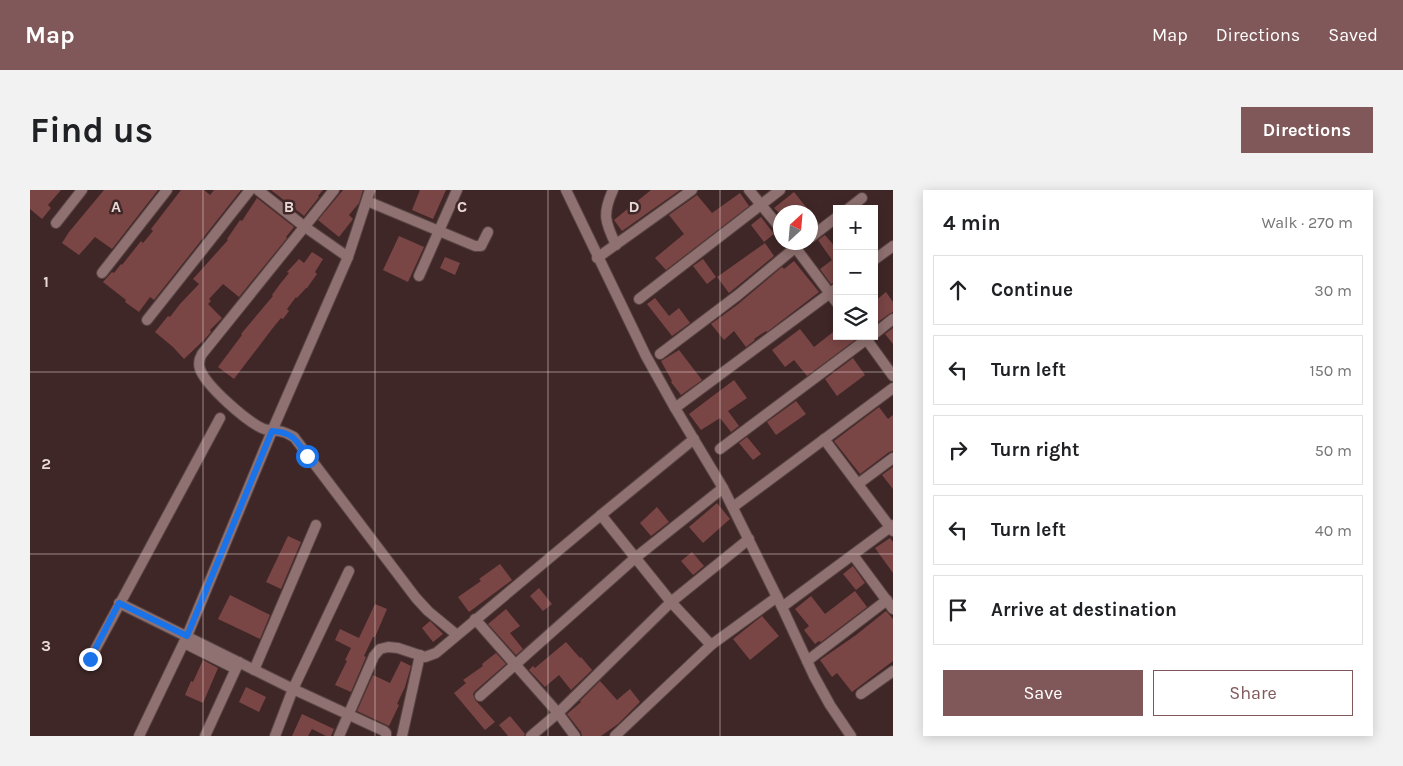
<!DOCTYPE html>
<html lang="en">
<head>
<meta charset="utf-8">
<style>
  :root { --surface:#fff; --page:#f2f2f2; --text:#202124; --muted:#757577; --line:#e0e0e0; --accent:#805859 }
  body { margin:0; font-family:Karla,sans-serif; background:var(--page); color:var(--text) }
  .controls { position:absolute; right:15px; top:15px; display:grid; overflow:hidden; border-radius:0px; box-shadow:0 2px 12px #0003 }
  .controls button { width:45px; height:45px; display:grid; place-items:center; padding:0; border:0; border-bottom:1px solid var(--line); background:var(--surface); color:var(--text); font:25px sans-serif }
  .compass { position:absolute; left:743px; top:15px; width:45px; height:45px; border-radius:50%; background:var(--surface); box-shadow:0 2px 12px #0003; rotate:26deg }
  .stop { position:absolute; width:15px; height:15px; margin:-11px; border:4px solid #1a73e8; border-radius:50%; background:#fff }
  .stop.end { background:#1a73e8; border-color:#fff; box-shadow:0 1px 5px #0008 }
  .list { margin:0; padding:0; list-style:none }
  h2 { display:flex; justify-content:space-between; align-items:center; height:65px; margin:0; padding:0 20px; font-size:21px }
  h2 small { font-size:16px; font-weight:400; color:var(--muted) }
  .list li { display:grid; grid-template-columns:32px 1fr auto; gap:15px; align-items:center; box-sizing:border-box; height:70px; margin:0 10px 10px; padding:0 10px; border:1px solid var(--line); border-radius:0px }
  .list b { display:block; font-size:19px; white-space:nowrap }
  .list em { font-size:16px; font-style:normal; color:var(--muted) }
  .actions { display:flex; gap:10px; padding:15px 20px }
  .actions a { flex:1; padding:11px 0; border:1px solid var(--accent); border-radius:0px; text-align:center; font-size:18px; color:var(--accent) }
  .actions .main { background:var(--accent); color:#fff }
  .icon { flex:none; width:28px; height:28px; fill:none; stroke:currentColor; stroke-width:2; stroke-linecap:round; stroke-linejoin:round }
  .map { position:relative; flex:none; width:863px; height:546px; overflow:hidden; border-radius:0px }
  header { display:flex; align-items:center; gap:30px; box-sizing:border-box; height:70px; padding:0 25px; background:var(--accent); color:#fff }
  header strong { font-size:24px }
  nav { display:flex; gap:28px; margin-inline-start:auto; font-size:18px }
  .intro { display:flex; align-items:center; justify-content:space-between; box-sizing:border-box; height:120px; padding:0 30px }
  h1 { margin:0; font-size:35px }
  .button { padding:12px 22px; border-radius:0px; background:var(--accent); color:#fff; font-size:18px; font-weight:700 }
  main { display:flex; gap:30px; padding:0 30px }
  aside { flex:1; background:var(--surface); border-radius:0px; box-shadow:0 2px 12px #0003 }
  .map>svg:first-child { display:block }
  .building { fill:#7a4545 }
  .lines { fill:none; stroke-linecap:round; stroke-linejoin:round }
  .street-casing { stroke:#584444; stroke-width:12 }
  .street { stroke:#8e7170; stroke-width:10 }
  .route { stroke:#1a73e8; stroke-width:6 }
  .grid { fill:none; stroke:#e8d8d7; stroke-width:1; stroke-opacity:0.55 }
  .grid-label { font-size:16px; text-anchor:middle; font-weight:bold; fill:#e8d8d7; stroke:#402727; stroke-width:5; stroke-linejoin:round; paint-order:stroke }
</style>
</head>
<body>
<header>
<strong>Map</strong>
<nav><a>Map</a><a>Directions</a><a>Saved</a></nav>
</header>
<div class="intro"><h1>Find us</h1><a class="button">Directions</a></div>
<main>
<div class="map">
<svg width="863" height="546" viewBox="0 0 863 546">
  <rect width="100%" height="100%" fill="#402727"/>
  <g class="building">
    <polygon points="0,0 31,0 18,15 21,18 12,29 0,19"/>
    <polygon points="74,0 128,0 82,59 65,47 49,65 32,53 39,42"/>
    <polygon points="151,0 174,0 180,5 184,0 211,0 124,110 120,107 109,122 95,112 96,110 73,92 82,82 84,83 91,74 92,75 111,51 113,53 123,41 121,39"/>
    <polygon points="241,0 293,0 288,6 289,7 274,26"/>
    <polygon points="313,0 333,0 329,13 319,25 323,29 309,47 288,30"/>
    <polygon points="390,0 416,0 403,29 382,20"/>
    <polygon points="621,0 650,0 592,41 584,30"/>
    <polygon points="764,2 780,22 748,22 744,18"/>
    <polygon points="710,3 719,16 636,80 625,68 654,44 639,25 667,5 682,23"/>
    <polygon points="227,8 264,37 256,47 257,48 209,107 193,94 179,109 181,111 178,114 192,128 180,140 181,142 174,150 154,169 143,157 125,142 138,126 140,127 150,114 169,94 163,89 198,50 197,49 210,30 212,31"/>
    <polygon points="780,23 789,33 780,39"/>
    <polygon points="731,27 744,44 734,52 721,35"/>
    <polygon points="795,45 807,59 807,91 801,94 790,79 802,70 788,50"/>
    <polygon points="369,46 394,57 378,92 353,80"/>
    <polygon points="735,53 744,66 699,103 687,87"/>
    <polygon points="282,62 293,69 285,82 287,84 277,98 276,98 267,108 266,107 257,119 259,121 253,129 251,128 242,139 204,189 188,177 212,145 211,144 243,106 242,105 250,94 259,83 257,82 269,69 274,73"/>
    <polygon points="415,67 430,73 425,85 410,78"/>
    <polygon points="673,69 686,87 677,94 663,76"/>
    <polygon points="764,71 789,102 737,142 736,141 724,149 725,150 716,157 704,141 694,150 681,134 707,115 752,77 754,79"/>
    <polygon points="856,102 863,112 863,122 859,124 844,135 844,112"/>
    <polygon points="625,108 639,126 649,118 660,133 642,146 617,114"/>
    <polygon points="863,138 863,154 855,144"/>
    <polygon points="770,139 784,157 807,139 807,146 822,146 825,150 777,186 764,170 755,177 742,160"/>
    <polygon points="649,160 672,190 651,205 641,192 642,191 631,171"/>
    <polygon points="823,168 835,185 807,206 795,189"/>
    <polygon points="704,190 717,208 698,221 709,236 701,242 690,228 671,240 659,224"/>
    <polygon points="766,211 776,224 746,245 737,232"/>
    <polygon points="849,217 858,229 863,225 863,261 859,262 830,284 804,251"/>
    <polygon points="717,247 731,264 723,270 709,253"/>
    <polygon points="863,277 863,299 852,285"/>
    <polygon points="687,313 700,329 673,353 659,337"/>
    <polygon points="627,317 639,332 621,346 610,333"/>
    <polygon points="258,346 271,352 251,399 236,392"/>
    <polygon points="860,348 863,352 863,383 845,358"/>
    <polygon points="662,362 674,376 663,385 651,371"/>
    <polygon points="470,374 482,390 439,422 428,407 451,391 449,389"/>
    <polygon points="823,376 835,393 826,400 813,384"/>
    <polygon points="509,398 522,414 513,421 500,406"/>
    <polygon points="825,401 837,417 791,452 789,451 785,454 774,440 779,436 765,419 781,406 795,424"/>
    <polygon points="200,405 240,425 230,449 188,429"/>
    <polygon points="345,414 357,419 345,447 343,447 334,466 336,467 321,502 305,495 317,471 315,470 321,458 305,450 310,439 329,448"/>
    <polygon points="476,419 490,436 480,443 493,459 486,465 458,434"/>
    <polygon points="856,421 863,429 863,471 822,502 807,483 802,487 790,470 826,445"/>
    <polygon points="732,426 749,446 720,470 703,449"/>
    <polygon points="400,431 413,444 403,452 392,438"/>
    <polygon points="536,452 550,468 551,467 562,480 541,500 529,485 515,497 499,480 503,476 505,478"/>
    <polygon points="466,463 476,474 445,501 443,504 445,510 448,513 465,532 455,540 424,503 436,493 433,490 453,476 452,474"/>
    <polygon points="173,470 188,478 173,513 155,505 161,491 163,492"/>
    <polygon points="371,471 381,476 375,497 367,514 369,515 359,536 327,521 343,485 360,493"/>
    <polygon points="570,491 587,510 600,499 610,512 588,534 571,546 552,546 551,542 537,524 551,512 550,511"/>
    <polygon points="216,497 236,507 229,522 209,512"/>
    <polygon points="272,524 304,539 301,546 296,546 282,539 278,546 262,546"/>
    <polygon points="480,526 495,544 494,546 478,546 469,535"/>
  </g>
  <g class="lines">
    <g class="street-casing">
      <g id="street">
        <polyline points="228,0 275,37 318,67"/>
        <path d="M 304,0 L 172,164 C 169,169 168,173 170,179 C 176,196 217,232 234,239 C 241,241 247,240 253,242 C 257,243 260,245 264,247 L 386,408 L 398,421 L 427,445"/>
        <polyline points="536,0 616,166 645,218 693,298 752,417 784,486 800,515 821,546"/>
        <path d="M 583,0 C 572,24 575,32 586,55"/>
        <polyline points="719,0 751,39"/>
        <polyline points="337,11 445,56 451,56 458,42"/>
        <polyline points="818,19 832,8"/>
        <polyline points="26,33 52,0"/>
        <polyline points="781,47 807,27"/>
        <polyline points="762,53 807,113"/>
        <polyline points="567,68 662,0"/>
        <polyline points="844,70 863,56"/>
        <polyline points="72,83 137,0"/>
        <polyline points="389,86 427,0"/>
        <polyline points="609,109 750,0"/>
        <polyline points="117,130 220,0"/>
        <polyline points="844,144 863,129"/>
        <polyline points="834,146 863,186"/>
        <polyline points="630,164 708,105 772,52"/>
        <polyline points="645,218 807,98"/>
        <polyline points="794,249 863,341"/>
        <polyline points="690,259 841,146"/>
        <polyline points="828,294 863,268"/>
        <polyline points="703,317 863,198"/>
        <polyline points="571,325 641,412 681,455"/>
        <polyline points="823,365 863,419"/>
        <polyline points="89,413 263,499 354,541 356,543 356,546"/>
        <polyline points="752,417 863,335"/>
        <polyline points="445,429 528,523 545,546"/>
        <polyline points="154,453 200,476"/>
        <polyline points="60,469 190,228"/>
        <polyline points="777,471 857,410"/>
        <polyline points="224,480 286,335"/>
        <polyline points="831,504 863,481"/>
        <polyline points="450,506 605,368 693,298"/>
        <polyline points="109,546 157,446 242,241 318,67 340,0"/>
        <polyline points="175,546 209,472"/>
        <polyline points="245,546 263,499 319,381"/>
        <polyline points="309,546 344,466 350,459 358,457 368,458 395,467 406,463 571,325 664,249"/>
        <polyline points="372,546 390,465"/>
        <polyline points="501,546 528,523 641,412 719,349"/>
        <polyline points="585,546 681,455 747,407"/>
      </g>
    </g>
    <use href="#street" class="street"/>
  </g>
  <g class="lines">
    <path class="route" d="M 60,469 L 89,413 L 157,446 L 242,241 C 263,242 267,251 277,266"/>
  </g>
  <path class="grid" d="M 173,0 L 173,546M 345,0 L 345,546M 518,0 L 518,546M 690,0 L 690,546M 0,182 L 863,182M 0,364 L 863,364"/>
  <g class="grid-label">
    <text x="86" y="22">A</text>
    <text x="259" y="22">B</text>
    <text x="432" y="22">C</text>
    <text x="604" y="22">D</text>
    <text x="16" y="97">1</text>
    <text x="16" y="279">2</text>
    <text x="16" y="461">3</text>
  </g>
</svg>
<div class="controls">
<button>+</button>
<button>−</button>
<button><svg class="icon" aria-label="layers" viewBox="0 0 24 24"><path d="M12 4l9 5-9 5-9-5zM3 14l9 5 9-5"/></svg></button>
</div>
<svg class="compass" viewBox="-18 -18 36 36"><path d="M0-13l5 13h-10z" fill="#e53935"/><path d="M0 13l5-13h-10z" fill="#757577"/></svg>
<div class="stop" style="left:277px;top:266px"></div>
<div class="stop end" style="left:60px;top:469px"></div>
</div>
<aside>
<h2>4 min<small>Walk · 270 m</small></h2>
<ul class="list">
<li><svg class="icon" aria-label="ahead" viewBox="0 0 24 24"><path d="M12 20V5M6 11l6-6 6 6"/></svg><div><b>Continue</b></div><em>30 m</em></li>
<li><svg class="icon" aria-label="left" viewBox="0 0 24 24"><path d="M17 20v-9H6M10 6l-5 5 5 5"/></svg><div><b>Turn left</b></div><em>150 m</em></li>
<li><svg class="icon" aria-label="right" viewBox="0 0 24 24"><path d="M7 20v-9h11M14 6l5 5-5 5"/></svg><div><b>Turn right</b></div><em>50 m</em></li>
<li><svg class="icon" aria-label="left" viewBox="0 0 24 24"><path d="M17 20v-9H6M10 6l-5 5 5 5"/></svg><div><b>Turn left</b></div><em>40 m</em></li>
<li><svg class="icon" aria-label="arrive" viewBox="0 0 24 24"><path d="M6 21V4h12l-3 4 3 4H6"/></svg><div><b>Arrive at destination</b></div></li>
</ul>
<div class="actions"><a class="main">Save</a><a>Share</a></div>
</aside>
</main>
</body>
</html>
